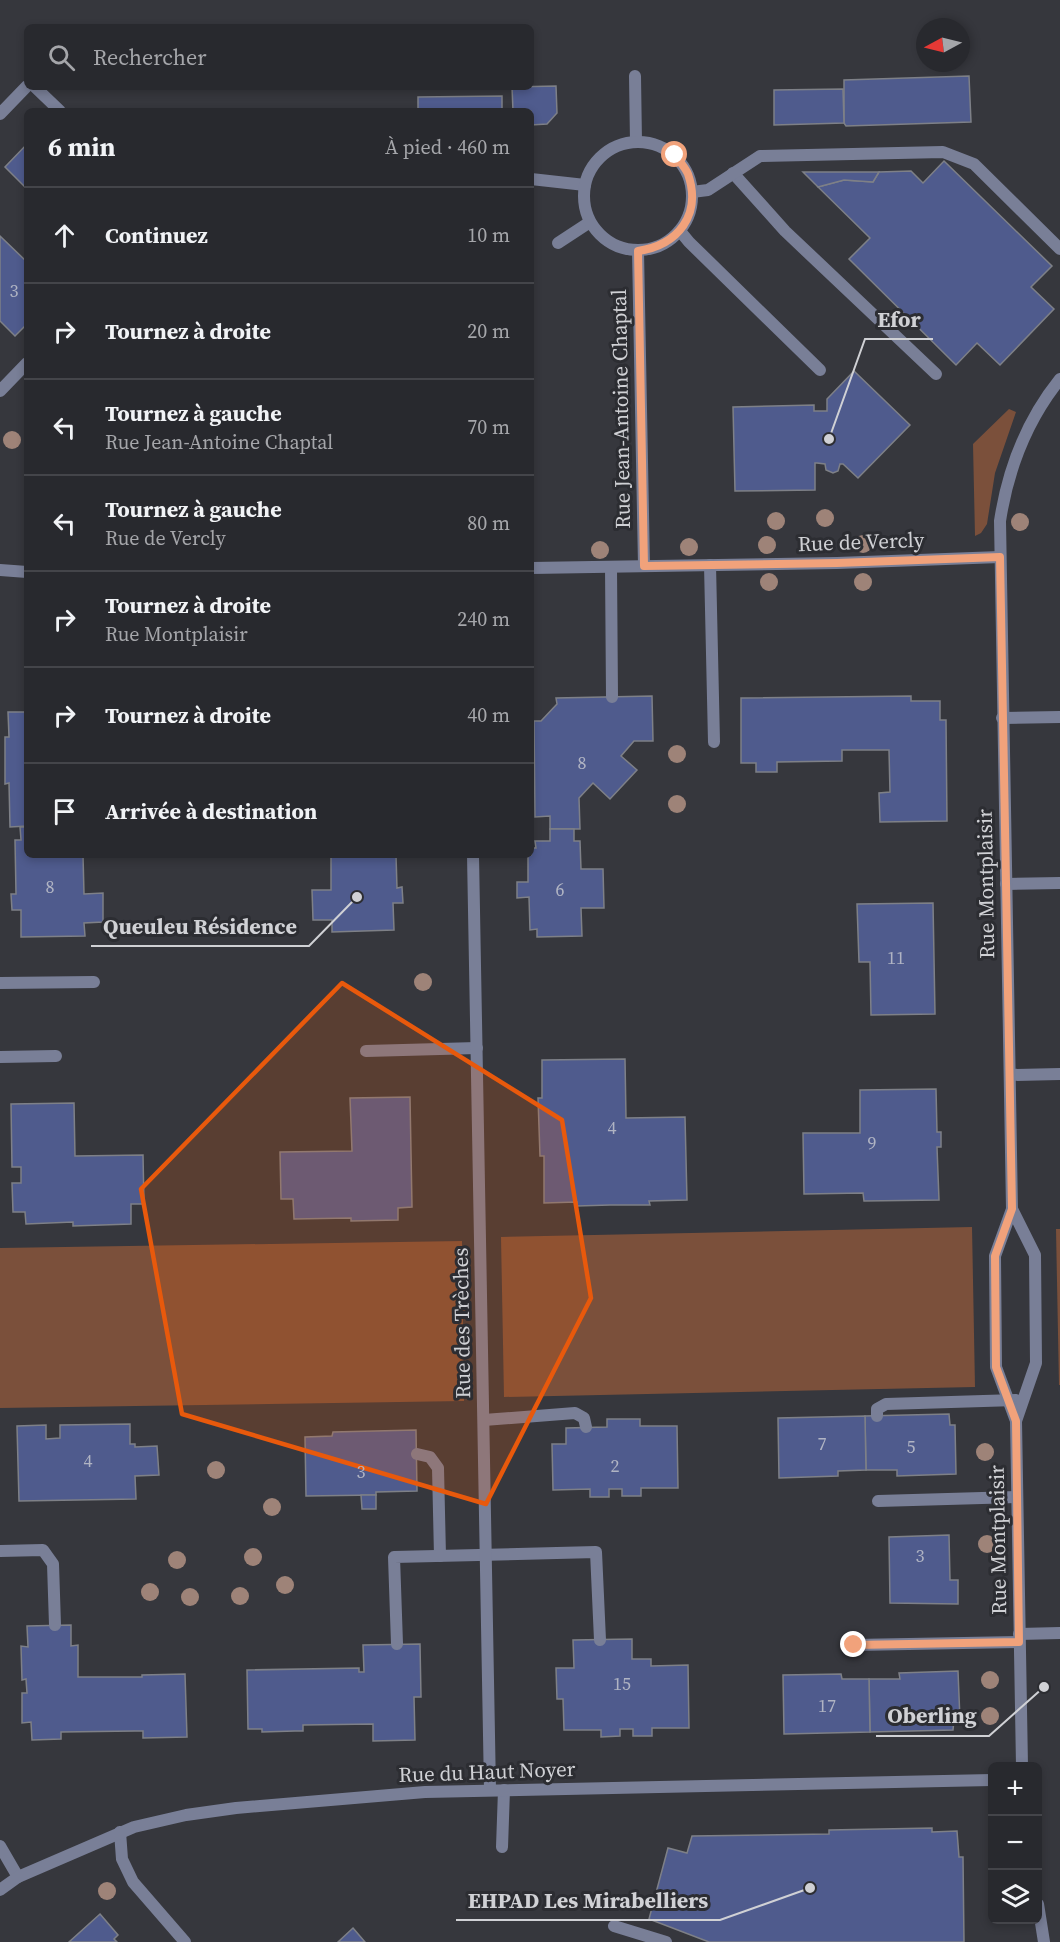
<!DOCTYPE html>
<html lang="fr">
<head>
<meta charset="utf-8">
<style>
  :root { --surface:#28292e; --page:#303136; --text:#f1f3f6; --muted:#a5a6aa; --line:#44454a }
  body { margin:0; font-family:"Source Serif 4",serif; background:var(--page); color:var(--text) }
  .controls { position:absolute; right:18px; bottom:18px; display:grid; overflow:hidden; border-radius:9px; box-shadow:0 3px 9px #0003 }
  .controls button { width:54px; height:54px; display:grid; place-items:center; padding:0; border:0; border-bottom:2px solid var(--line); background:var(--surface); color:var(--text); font:30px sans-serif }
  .compass { position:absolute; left:916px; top:18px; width:54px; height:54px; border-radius:50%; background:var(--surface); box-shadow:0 3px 9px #0003; rotate:263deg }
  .stop { position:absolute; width:18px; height:18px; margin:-14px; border:4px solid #f1a27b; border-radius:50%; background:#fff }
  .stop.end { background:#f1a27b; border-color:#fff; box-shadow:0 2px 6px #0008 }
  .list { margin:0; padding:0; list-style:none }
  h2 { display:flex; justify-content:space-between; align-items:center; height:78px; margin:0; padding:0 24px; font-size:26px }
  h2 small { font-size:20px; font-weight:400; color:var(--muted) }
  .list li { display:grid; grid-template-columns:39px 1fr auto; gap:18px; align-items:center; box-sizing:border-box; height:96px; padding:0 24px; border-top:2px solid var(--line) }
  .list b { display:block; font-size:22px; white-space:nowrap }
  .list p { margin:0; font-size:20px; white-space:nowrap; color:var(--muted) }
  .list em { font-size:20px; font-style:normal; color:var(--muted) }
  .icon { flex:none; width:33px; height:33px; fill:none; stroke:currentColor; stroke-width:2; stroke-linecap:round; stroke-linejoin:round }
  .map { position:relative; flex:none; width:1060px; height:1942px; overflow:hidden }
  .search { position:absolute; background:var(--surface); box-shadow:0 3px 9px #0003; left:24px; top:24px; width:510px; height:66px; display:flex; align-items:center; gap:15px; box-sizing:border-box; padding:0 21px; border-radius:9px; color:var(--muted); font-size:22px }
  .panel { position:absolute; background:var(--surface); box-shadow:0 3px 9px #0003; left:24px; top:108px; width:510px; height:750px; border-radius:9px }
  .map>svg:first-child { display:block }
  .green { fill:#7b503b }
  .building { fill:#4f5b8d; stroke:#7e8087; stroke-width:1.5 }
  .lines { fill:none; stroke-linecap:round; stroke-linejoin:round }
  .lane { stroke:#797f97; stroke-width:12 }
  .street { stroke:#797f97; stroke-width:12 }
  .tree { fill:#9e8378 }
  .route { stroke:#f1a27b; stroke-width:8 }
  .marked { fill:#e8590c; fill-opacity:0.2; stroke:#e8590c; stroke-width:4.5; stroke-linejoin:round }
  .labels { text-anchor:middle; stroke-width:6; stroke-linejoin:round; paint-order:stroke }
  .number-label { font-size:18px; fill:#b0b4c3 }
  .street-label { font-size:21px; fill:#d0d1d5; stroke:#2c2d32 }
  .leader { fill:none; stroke:#d0d1d5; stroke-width:2 }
  .callout-dot { fill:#d0d1d5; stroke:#2c2d32; stroke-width:2 }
  .callout-label { font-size:22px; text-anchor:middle; font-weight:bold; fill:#d0d1d5; stroke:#2c2d32; stroke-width:6; stroke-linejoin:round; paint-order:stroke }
</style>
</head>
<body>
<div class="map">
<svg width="1060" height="1942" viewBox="0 0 1060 1942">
  <rect width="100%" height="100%" fill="#36373d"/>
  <g class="green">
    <polygon points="1009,409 1016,412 995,473 987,524 981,533 975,536 973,444"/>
    <polygon points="972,1227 975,1387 504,1397 501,1237"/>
    <polygon points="1056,1229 1060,1229 1060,1385 1059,1385"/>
    <polygon points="462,1241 464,1401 0,1408 0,1248"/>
  </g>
  <g class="building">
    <polygon points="969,76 971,122 846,126 844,123 844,80"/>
    <polygon points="556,86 557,113 547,124 531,125 531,111 513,111 512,87"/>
    <polygon points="843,89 844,123 774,125 774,90"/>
    <polygon points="502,96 502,111 418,111 418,97"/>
    <polygon points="27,144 27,189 5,167"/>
    <polygon points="944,161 1052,266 1031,287 1054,309 1000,365 977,343 956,365 849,259 870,238 818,187 844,180 873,182 879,172 911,171 923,183"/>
    <polygon points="803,172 879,172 873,182 844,180 818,187"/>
    <polygon points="0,236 27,262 27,324 15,336 0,321"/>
    <polygon points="854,371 910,425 858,478 843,464 840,464 838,471 833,473 826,470 825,464 817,463 815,463 815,490 735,491 733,407 814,405 814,411 827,411 827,399"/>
    <polygon points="652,696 653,741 634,741 621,756 637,770 610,799 593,783 579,798 580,829 550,829 550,816 535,817 534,721 541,721 557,704 556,698"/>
    <polygon points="911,696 911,701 940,701 940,720 946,720 947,821 880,822 879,793 890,792 889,750 842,750 842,761 777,762 777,772 756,772 756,763 741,763 741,698"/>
    <polygon points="8,712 27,712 27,826 10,827 9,783 5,784 5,737 9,737"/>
    <polygon points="20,827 27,827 27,855 83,855 84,894 103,893 103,922 84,923 85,936 21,937 21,910 12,910 11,894 16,894 15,840 21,840"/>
    <polygon points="550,829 574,829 574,841 580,841 581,869 603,869 604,908 581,908 582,936 537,937 537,929 530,930 529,897 517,898 517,882 528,882 528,855 531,855 531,848 536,848 535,841 550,841"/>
    <polygon points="331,855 396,855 397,888 402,887 403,903 393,903 394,930 332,932 332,920 313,920 312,890 331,890"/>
    <polygon points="933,903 935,1014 871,1015 870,962 859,962 857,904"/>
    <polygon points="625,1059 626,1118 685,1117 687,1200 649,1201 650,1205 610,1205 577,1206 577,1202 544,1203 544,1156 540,1156 538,1098 542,1098 542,1060"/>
    <polygon points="936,1089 937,1132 941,1132 941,1147 937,1147 939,1200 864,1201 863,1193 804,1194 803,1133 860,1133 860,1090"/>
    <polygon points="410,1097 412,1207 398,1208 398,1220 351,1221 351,1218 294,1219 293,1199 281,1199 280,1152 352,1151 350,1098"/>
    <polygon points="74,1103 75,1156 143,1155 144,1204 131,1204 131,1224 73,1226 73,1222 26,1224 25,1212 13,1212 12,1183 21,1183 21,1167 12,1167 11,1104"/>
    <polygon points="949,1414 950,1425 955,1425 956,1474 897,1476 897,1470 866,1470 865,1416"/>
    <polygon points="865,1416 866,1470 838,1471 838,1476 779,1478 778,1418"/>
    <polygon points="607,1419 640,1419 640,1426 677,1426 678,1488 641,1488 641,1496 622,1496 622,1489 609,1489 609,1497 590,1497 590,1489 553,1490 552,1444 566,1444 566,1428 607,1427"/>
    <polygon points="130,1424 130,1444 135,1444 135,1447 157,1446 159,1475 135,1476 136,1499 19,1501 17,1426 46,1425 46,1439 60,1438 60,1425"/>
    <polygon points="416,1430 417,1491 376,1492 376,1495 306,1496 305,1437 332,1436 333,1432"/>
    <polygon points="361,1495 376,1495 376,1509 362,1509"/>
    <polygon points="949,1535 950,1580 958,1580 958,1604 890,1603 889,1537"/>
    <polygon points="71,1625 71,1646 78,1645 78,1677 142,1677 142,1675 185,1674 187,1737 143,1738 143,1731 135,1731 61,1732 61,1739 32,1740 31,1722 22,1723 22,1693 27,1693 26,1679 22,1680 21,1646 28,1647 27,1626"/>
    <polygon points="632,1639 632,1659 651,1659 651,1666 688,1665 689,1728 652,1728 652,1736 633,1736 633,1729 620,1729 620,1736 601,1737 601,1730 564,1730 563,1699 557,1699 556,1668 574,1668 573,1640"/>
    <polygon points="420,1644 421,1697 414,1697 415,1740 373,1741 373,1724 303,1725 303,1731 295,1731 262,1732 262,1729 248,1729 247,1670 359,1668 359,1672 364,1672 363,1645"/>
    <polygon points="958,1671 960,1720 954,1720 953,1730 870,1732 869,1679 900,1679 899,1673"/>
    <polygon points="841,1674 842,1679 869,1679 870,1732 784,1734 783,1675"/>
    <polygon points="932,1828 932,1832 957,1831 959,1857 963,1857 964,1942 709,1942 649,1919 668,1848 687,1853 692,1836 829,1834 829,1830"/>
    <polygon points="100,1914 118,1935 114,1939 117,1942 69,1942"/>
    <polygon points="353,1928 365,1942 338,1942"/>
  </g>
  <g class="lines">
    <g class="lane">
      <polyline points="635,76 636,142"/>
      <polyline points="35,87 60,111"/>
      <polyline points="0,114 27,86"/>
      <polyline points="733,173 785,231 936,374"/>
      <polyline points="531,179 585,185"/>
      <polyline points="692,192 708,190 760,156 943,152 974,164 1060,249"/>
      <polyline points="680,231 689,242 820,370"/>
      <polyline points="558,243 590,222"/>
      <polyline points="0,391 27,363"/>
      <polyline points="710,565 714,742"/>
      <polyline points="611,567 612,697"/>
      <polyline points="1006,884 1060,883"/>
      <polyline points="0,983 94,982"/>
      <polyline points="366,1051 477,1048"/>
      <polyline points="0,1057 56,1056"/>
      <polyline points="1010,1075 1060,1074"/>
      <polyline points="877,1416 877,1409 886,1404 1016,1400"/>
      <polyline points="484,1420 575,1413 584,1418 586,1427"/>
      <polyline points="417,1454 430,1457 438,1468 440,1556"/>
      <polyline points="878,1501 1017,1497"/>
      <polyline points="0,1551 43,1550 53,1564 55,1625"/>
      <polyline points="397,1644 394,1557 596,1552 600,1640"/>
      <polyline points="854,1645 1019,1642"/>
      <polyline points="120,1832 122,1859 133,1882 185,1942"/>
      <polyline points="502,1847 504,1790"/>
      <polyline points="614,1926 666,1942"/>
    </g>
    <g class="street">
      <circle cx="638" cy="196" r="54"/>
      <polyline points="638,251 644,566"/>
      <polyline points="531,568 837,563 1000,557"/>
      <polyline points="0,570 27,572"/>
      <polyline points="1002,718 1060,717"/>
      <polyline points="473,855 490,1790"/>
      <polyline points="1012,1209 1035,1255 1036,1363 1016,1421"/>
      <polyline points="1019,1634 1060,1633"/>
      <path d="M 1022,1766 L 1016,1421 L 996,1367 L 995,1256 L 1012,1209 L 1000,521 C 1008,469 1027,420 1060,379"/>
      <polyline points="0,1846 18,1877"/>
      <polyline points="0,1890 18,1877 134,1827 186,1815 236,1808 425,1792 992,1780"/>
      <polyline points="1038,1904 1044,1942"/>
    </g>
  </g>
  <g class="tree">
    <circle cx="12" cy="440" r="9"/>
    <circle cx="825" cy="518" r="9"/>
    <circle cx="776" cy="521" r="9"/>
    <circle cx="1020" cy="522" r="9"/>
    <circle cx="863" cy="544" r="9"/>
    <circle cx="767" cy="545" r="9"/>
    <circle cx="689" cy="547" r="9"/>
    <circle cx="600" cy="550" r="9"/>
    <circle cx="769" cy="582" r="9"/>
    <circle cx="863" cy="582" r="9"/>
    <circle cx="677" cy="754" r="9"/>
    <circle cx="677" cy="804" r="9"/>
    <circle cx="423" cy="982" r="9"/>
    <circle cx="985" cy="1452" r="9"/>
    <circle cx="216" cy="1470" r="9"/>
    <circle cx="272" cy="1507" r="9"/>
    <circle cx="987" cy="1544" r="9"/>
    <circle cx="253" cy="1557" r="9"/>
    <circle cx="177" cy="1560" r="9"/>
    <circle cx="285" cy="1585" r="9"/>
    <circle cx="150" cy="1592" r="9"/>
    <circle cx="240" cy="1596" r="9"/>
    <circle cx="190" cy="1597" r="9"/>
    <circle cx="990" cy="1680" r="9"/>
    <circle cx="990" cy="1716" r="9"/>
    <circle cx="107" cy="1891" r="9"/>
  </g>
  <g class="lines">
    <path class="route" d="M 675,155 C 679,161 685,167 688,174 C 702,215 678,245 638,251 L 644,566 L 837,563 L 1000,557 L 1012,1209 L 995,1256 L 996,1367 L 1016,1421 L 1019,1642 L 854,1645"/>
  </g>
  <path class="marked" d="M 342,983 L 562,1120 L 591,1298 L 486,1504 L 182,1414 L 141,1189 Z"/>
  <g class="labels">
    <g class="number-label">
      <text x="14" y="297">3</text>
      <text x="582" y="769">8</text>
      <text x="50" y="893">8</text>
      <text x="560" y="896">6</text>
      <text x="896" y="964">11</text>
      <text x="612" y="1134">4</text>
      <text x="872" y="1149">9</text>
      <text x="822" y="1450">7</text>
      <text x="911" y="1453">5</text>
      <text x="88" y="1467">4</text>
      <text x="615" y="1472">2</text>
      <text x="361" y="1478">3</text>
      <text x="920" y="1562">3</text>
      <text x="622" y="1690">15</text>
      <text x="827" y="1712">17</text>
    </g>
    <g class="street-label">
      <text transform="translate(621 409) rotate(-91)" y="7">Rue Jean-Antoine Chaptal</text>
      <text transform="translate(861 542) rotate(-2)" y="7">Rue de Vercly</text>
      <text transform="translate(986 884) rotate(-91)" y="7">Rue Montplaisir</text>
      <text transform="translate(462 1323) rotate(-91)" y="7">Rue des Trèches</text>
      <text transform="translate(998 1540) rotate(-91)" y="7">Rue Montplaisir</text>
      <text transform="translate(487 1772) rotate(-2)" y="7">Rue du Haut Noyer</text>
    </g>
  </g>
  <path class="leader" d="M829 439L865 339H933M357 897L309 946H91M1044 1687L989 1736H876M810 1888L720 1920H456"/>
  <g class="callout-dot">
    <circle cx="829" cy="439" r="6"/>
    <circle cx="357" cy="897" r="6"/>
    <circle cx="1044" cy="1687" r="6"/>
    <circle cx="810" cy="1888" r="6"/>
  </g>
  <g class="callout-label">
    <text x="899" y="327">Efor</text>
    <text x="200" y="934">Queuleu Résidence</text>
    <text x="932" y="1723">Oberling</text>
    <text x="588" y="1908">EHPAD Les Mirabelliers</text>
  </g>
</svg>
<div class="controls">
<button>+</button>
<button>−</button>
<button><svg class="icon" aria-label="layers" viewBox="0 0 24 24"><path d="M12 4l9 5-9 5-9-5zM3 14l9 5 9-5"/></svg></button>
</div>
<svg class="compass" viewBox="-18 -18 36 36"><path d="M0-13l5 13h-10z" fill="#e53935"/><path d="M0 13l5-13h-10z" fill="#a5a6aa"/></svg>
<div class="stop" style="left:675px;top:155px"></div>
<div class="stop end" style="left:854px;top:1645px"></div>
<div class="search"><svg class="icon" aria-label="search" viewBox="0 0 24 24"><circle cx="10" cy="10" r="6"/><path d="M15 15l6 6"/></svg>Rechercher</div>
<section class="panel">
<h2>6 min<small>À pied · 460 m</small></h2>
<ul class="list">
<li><svg class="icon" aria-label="ahead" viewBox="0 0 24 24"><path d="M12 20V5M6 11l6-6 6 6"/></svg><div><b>Continuez</b></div><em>10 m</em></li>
<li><svg class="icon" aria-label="right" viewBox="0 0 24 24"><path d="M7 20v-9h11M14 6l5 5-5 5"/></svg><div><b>Tournez à droite</b></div><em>20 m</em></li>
<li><svg class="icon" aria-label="left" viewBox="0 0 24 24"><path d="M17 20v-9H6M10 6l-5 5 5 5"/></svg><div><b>Tournez à gauche</b><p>Rue Jean-Antoine Chaptal</p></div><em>70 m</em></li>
<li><svg class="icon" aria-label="left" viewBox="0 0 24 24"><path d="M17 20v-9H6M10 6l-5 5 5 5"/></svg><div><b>Tournez à gauche</b><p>Rue de Vercly</p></div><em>80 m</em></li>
<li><svg class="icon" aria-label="right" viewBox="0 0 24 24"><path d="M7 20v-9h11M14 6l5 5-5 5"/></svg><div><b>Tournez à droite</b><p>Rue Montplaisir</p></div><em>240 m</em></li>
<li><svg class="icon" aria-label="right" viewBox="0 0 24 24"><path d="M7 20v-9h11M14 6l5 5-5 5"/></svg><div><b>Tournez à droite</b></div><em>40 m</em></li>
<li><svg class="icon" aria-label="arrive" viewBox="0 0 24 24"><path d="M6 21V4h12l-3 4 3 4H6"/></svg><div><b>Arrivée à destination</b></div></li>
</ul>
</section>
</div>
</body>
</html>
